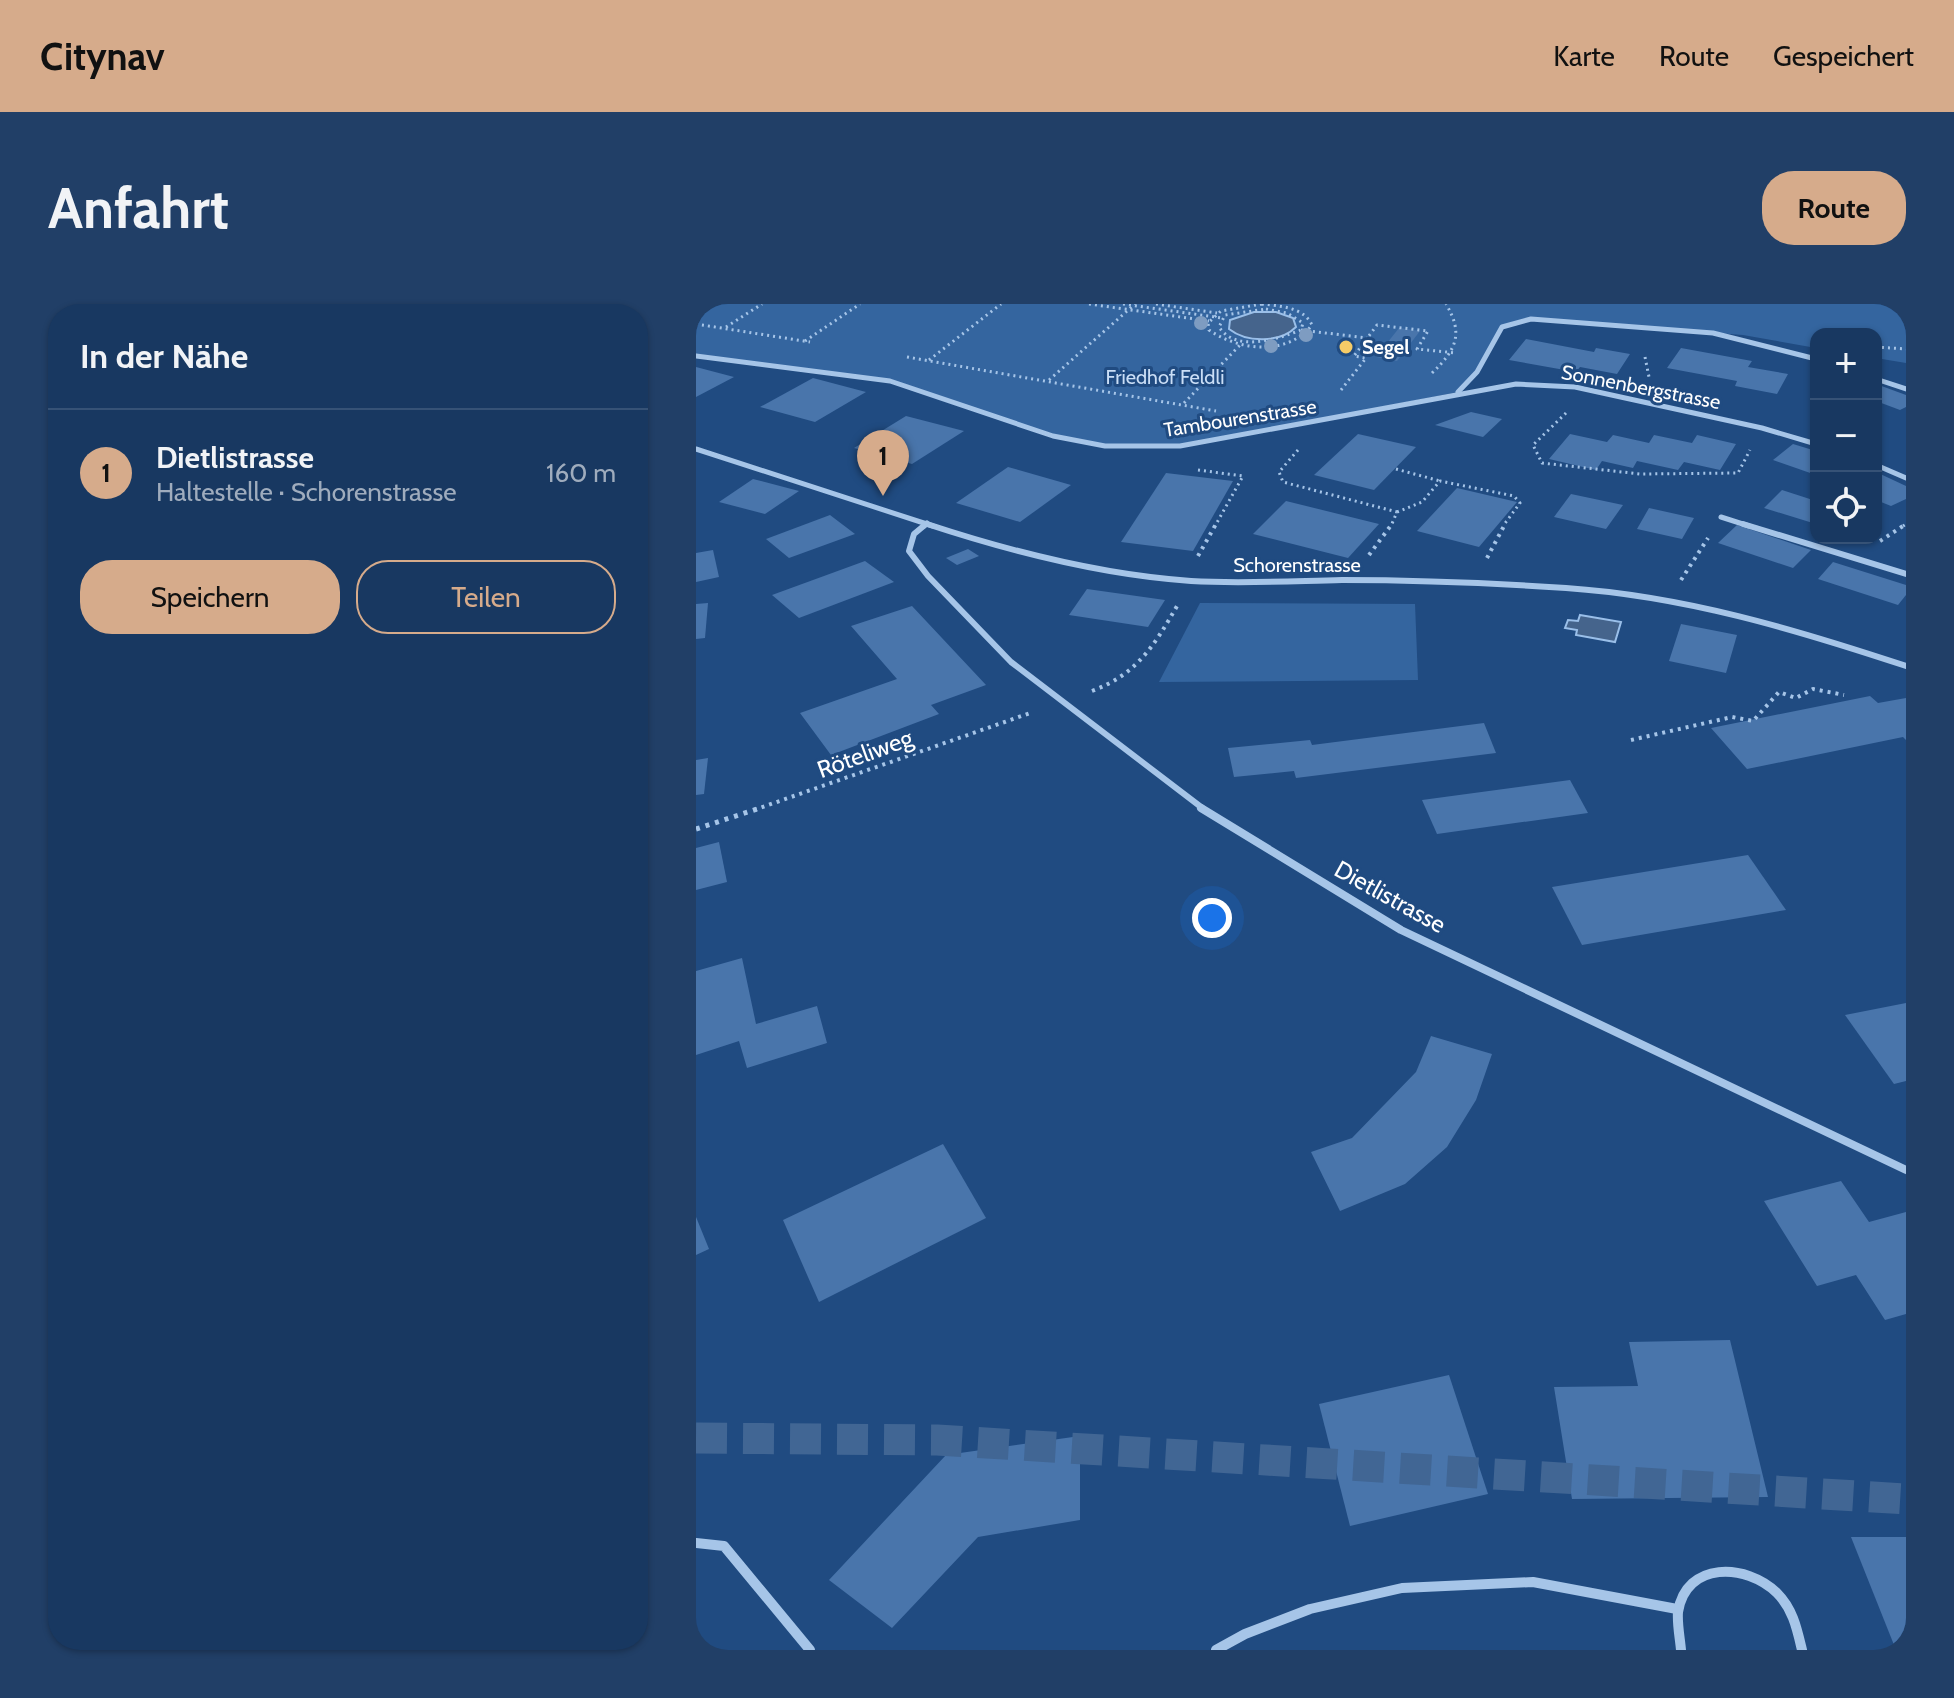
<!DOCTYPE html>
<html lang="de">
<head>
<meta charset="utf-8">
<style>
  :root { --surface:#183861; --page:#213f67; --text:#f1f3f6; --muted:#9facbd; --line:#365276; --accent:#d6ab8b }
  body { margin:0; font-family:Cabin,sans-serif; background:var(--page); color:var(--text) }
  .controls { position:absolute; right:24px; top:24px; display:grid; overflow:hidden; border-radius:16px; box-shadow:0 2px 6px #0004 }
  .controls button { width:72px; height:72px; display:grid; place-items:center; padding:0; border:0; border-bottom:2px solid var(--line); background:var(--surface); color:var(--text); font:40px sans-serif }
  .you { position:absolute; left:516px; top:614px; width:28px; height:28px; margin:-20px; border:6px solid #fff; border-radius:50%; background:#1a73e8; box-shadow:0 0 0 12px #1a73e833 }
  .badge { display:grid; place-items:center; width:52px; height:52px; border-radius:50%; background:var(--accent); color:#111; font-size:26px; font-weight:700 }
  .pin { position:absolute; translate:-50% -66px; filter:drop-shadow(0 2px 4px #0008) }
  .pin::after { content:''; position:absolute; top:42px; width:28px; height:24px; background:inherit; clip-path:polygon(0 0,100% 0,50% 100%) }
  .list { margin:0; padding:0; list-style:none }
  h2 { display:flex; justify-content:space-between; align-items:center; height:104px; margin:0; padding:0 32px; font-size:34px }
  h2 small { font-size:26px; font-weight:400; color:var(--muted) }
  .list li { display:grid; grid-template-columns:52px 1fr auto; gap:24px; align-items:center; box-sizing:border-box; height:128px; padding:0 32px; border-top:2px solid var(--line) }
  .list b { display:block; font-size:30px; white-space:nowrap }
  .list p { margin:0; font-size:26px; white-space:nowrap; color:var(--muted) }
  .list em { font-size:26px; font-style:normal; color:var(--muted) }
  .actions { display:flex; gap:16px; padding:24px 32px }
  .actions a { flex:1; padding:18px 0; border:2px solid var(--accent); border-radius:32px; text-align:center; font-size:28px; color:var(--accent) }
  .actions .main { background:var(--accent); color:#111 }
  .icon { flex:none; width:44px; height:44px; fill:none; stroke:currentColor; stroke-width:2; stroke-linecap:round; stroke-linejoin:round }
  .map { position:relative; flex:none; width:1210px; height:1346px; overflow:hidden; border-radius:32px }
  header { display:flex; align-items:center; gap:48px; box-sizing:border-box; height:112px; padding:0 40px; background:var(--accent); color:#111 }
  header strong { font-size:38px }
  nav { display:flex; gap:44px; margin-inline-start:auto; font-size:28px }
  .intro { display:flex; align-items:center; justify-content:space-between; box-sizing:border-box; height:192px; padding:0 48px }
  h1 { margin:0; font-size:56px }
  .button { padding:20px 36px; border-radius:32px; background:var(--accent); color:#111; font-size:28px; font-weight:700 }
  main { display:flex; gap:48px; padding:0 48px }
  aside { flex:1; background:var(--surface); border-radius:32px; box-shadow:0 2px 6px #0004 }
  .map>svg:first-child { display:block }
  .green { fill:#34659f }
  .water { fill:#45648c; stroke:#9abfe9; stroke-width:2 }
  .building { fill:#4975ab }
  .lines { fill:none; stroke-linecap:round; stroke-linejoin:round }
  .highway-tunnel { stroke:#416694; stroke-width:31; stroke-dasharray:31 16; stroke-linecap:butt }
  .path-far2 { stroke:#a6c5e8; stroke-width:3; stroke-dasharray:2 4; stroke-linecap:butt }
  .path-far1 { stroke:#a6c5e8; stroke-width:4; stroke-dasharray:3 5; stroke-linecap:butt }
  .path { stroke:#a6c5e8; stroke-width:5; stroke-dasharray:4 6; stroke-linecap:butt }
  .street-far3 { stroke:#a6c5e8; stroke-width:5 }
  .street-far2 { stroke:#a6c5e8; stroke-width:6 }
  .street-far1 { stroke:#a6c5e8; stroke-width:8 }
  .street { stroke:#a6c5e8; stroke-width:10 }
  .tree { fill:#7e9cc1 }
  .poi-dot { fill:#f5cb67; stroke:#204b81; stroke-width:3 }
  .labels { text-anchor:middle; stroke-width:6; stroke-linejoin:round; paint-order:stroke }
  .far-poi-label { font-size:20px; font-weight:bold; fill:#fff; stroke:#204b81; text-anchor:start }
  .far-park-label { font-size:20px; fill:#cadef6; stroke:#204b81 }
  .far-street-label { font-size:20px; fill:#fff; stroke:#204b81 }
  .street-label { font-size:24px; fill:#fff; stroke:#204b81 }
</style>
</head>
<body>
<header>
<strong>Citynav</strong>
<nav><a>Karte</a><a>Route</a><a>Gespeichert</a></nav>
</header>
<div class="intro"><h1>Anfahrt</h1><a class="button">Route</a></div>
<main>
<aside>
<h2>In der Nähe<small></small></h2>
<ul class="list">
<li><span class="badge">1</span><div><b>Dietlistrasse</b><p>Haltestelle · Schorenstrasse</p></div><em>160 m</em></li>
</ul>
<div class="actions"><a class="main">Speichern</a><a>Teilen</a></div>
</aside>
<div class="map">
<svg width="1210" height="1346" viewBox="0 0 1210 1346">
  <rect width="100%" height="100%" fill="#204b81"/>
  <g class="green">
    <polygon points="0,0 1210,0 1210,59 1180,54 1180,30 1120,30 1120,44 1047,31 835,15 805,24 781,68 762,88 484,142 409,142 357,132 194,77 0,52"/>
    <polygon points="504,299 719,300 722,376 463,378"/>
  </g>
  <g class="water">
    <path d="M 558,8 L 580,8 L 597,14 L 600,23 C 584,39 551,39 533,25 L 534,16 Z"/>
    <polygon points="884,311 925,318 919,338 880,331 881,326 869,324 872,316 882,317"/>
  </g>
  <g class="building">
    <polygon points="703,24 724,27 701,57 680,53"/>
    <polygon points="830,35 898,48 900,44 934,50 921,70 884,63 880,68 813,56"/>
    <polygon points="985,44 1056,57 1052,63 1092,70 1081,90 1039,82 1041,77 971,64"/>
    <polygon points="0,63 38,73 0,93"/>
    <polygon points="117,74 170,88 119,118 64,103"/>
    <polygon points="1180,80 1210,91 1210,103 1204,106 1180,97"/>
    <polygon points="775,108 806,115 787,133 739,121"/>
    <polygon points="210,112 268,127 216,160 158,144"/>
    <polygon points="662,130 720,143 678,186 618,171"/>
    <polygon points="874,130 911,138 917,131 953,139 958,131 996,139 1001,131 1040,140 1024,166 988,158 982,166 941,157 937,164 906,157 900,166 853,155"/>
    <polygon points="1097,140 1120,147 1120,171 1077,156"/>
    <polygon points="312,163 375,181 324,218 260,199"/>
    <polygon points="1180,168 1210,182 1210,195 1195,202 1180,196"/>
    <polygon points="470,169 537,177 497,247 425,238"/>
    <polygon points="57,175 103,187 69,210 23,198"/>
    <polygon points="761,184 821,198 783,243 721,227"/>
    <polygon points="1086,186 1120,197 1120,220 1068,204"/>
    <polygon points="875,190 927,201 910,225 858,213"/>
    <polygon points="590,197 683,220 652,254 557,230"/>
    <polygon points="953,204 998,214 986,235 941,225"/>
    <polygon points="134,211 159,230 93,254 70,235"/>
    <polygon points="1041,221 1115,246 1097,264 1022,239"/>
    <polygon points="272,245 283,252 261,261 250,254"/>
    <polygon points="17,246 23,273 0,278 0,249"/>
    <polygon points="169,257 198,278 103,314 76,291"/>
    <polygon points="1137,258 1210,281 1210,291 1202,301 1122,275"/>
    <polygon points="391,285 469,296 452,323 373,311"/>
    <polygon points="12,299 9,334 0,335 0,300"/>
    <polygon points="216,302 290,381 235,401 243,410 135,451 104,409 201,375 155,322"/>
    <polygon points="985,320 1041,331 1030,369 973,357"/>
    <polygon points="1174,392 1182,399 1210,394 1210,436 1207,433 1051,465 1015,424"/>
    <polygon points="788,419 800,449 600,474 598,467 538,473 532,444 614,436 616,441"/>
    <polygon points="12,454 8,490 0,491 0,456"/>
    <polygon points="874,476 892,509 741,530 726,496"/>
    <polygon points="23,538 31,578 0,586 0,544"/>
    <polygon points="1052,551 1090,606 886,641 856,583"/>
    <polygon points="46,654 60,720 121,702 131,739 51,764 43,737 0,751 0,667"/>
    <polygon points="1210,699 1210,777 1198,780 1149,711"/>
    <polygon points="735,732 796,750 780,796 751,843 709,880 644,907 615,848 656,834 720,768"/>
    <polygon points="247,840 290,914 123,998 87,916"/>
    <polygon points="1145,877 1173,918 1210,908 1210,1010 1189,1016 1160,971 1121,982 1068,897"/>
    <polygon points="0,913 13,945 0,951"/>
    <polygon points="1034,1036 1072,1193 876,1195 858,1083 942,1082 933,1038"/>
    <polygon points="753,1071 792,1190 654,1222 623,1100"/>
    <polygon points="384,1132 384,1216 282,1233 196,1324 133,1276 250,1151"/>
    <polygon points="1155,1233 1210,1233 1210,1346 1200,1346"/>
  </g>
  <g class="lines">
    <polyline class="highway-tunnel" points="0,1134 241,1136 1210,1195"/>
    <g class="path-far2">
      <polyline points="393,0 513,17"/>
      <polyline points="427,0 526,14"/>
      <polyline points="460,0 521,9"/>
      <path d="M 566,0 C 583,2 608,3 616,21 C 592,52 543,47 513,26 L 512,19 L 525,7 Z"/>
      <path d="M 570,5 L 591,9 L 607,19 L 605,26 C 582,35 540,49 523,23 L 529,11 Z"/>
      <polyline points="0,20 114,38"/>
      <polyline points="30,23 66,0"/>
      <polyline points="605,26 671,34"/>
      <polyline points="109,37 164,0"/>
      <polyline points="1180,43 1210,45"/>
      <polyline points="211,53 520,107"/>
      <polyline points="949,53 953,73"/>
      <polyline points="233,56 305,0"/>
      <path d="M 736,69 C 760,46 768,30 750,0"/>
      <polyline points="353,76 439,0"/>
      <polyline points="645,86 670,54 658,52 681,21 732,27 721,45 760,49"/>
      <polyline points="488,99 545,40"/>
      <polyline points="870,109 837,141 846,159 944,170 1042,169 1054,146"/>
      <polyline points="602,146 583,168 587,178 701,208 695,222"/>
      <polyline points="700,165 744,177"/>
      <polyline points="502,166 547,172 519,222"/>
      <polyline points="701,208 726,198 744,177 818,192 824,199 807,222"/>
      <polyline points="1207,222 1210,220"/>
    </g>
    <g class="path-far1">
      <polyline points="1184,237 1210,220"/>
      <polyline points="673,251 696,220"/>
      <polyline points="502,252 520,220"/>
      <polyline points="791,254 809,220"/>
      <polyline points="985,276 1012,234"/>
      <path d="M 396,387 C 441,370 458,342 481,302"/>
      <polyline points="935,436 1036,413 1057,417 1083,388 1100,394 1117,385 1148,391"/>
      <polyline points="58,506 337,408"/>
    </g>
    <polyline class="path" points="0,525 64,504"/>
    <g class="street-far3">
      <polyline points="0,52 194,77 357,132 409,142 484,142 820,80 879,83 1066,124 1120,140"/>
      <polyline points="1180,75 1210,85"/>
      <polyline points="762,88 781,68 806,23 835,15 1017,29 1120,55"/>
      <polyline points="0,145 237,222"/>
      <polyline points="1180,161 1210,174"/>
      <polyline points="1025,213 1053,222"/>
      <polyline points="228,222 231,219"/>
    </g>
    <g class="street-far2">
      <polyline points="230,220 218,230 213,247 232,272 315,358 509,506"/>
      <path d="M 231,220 C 316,248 405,271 495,277 C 545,280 597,277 646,276 C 721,276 795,279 870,284 C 988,292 1098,325 1210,362"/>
      <polyline points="1047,220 1210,270"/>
    </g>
    <polyline class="street-far1" points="505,504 705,626 1210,866"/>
    <g class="street">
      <polyline points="0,1239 28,1242 114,1346"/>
      <polyline points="520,1346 549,1330 614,1305 706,1284 837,1278 981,1305"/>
      <path d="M 985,1346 C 984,1334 981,1320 982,1308 C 990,1257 1050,1259 1081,1289 C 1097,1305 1101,1325 1106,1346"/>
    </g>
  </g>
  <g class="tree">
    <circle cx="505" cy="19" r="7"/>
    <circle cx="610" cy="31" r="7"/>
    <circle cx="575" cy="42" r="7"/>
  </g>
  <circle class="poi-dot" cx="650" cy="43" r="8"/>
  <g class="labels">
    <g class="far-poi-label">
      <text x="666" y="50">Segel</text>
    </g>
    <g class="far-park-label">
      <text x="469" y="80">Friedhof Feldli</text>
    </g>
    <g class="far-street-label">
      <text transform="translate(945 83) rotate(11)" y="7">Sonnenbergstrasse</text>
      <text transform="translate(544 114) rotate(-9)" y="7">Tambourenstrasse</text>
      <text x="601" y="268">Schorenstrasse</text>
    </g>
    <g class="street-label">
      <text transform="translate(169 450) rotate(-20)" y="8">Röteliweg</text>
      <text transform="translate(694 593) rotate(29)" y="8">Dietlistrasse</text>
    </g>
  </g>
</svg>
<div class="controls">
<button>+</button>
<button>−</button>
<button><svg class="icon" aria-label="locate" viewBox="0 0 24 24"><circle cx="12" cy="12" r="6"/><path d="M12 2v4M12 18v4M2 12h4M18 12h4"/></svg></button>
</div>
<div class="you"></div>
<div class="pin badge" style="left:187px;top:192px">1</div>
</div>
</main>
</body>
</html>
